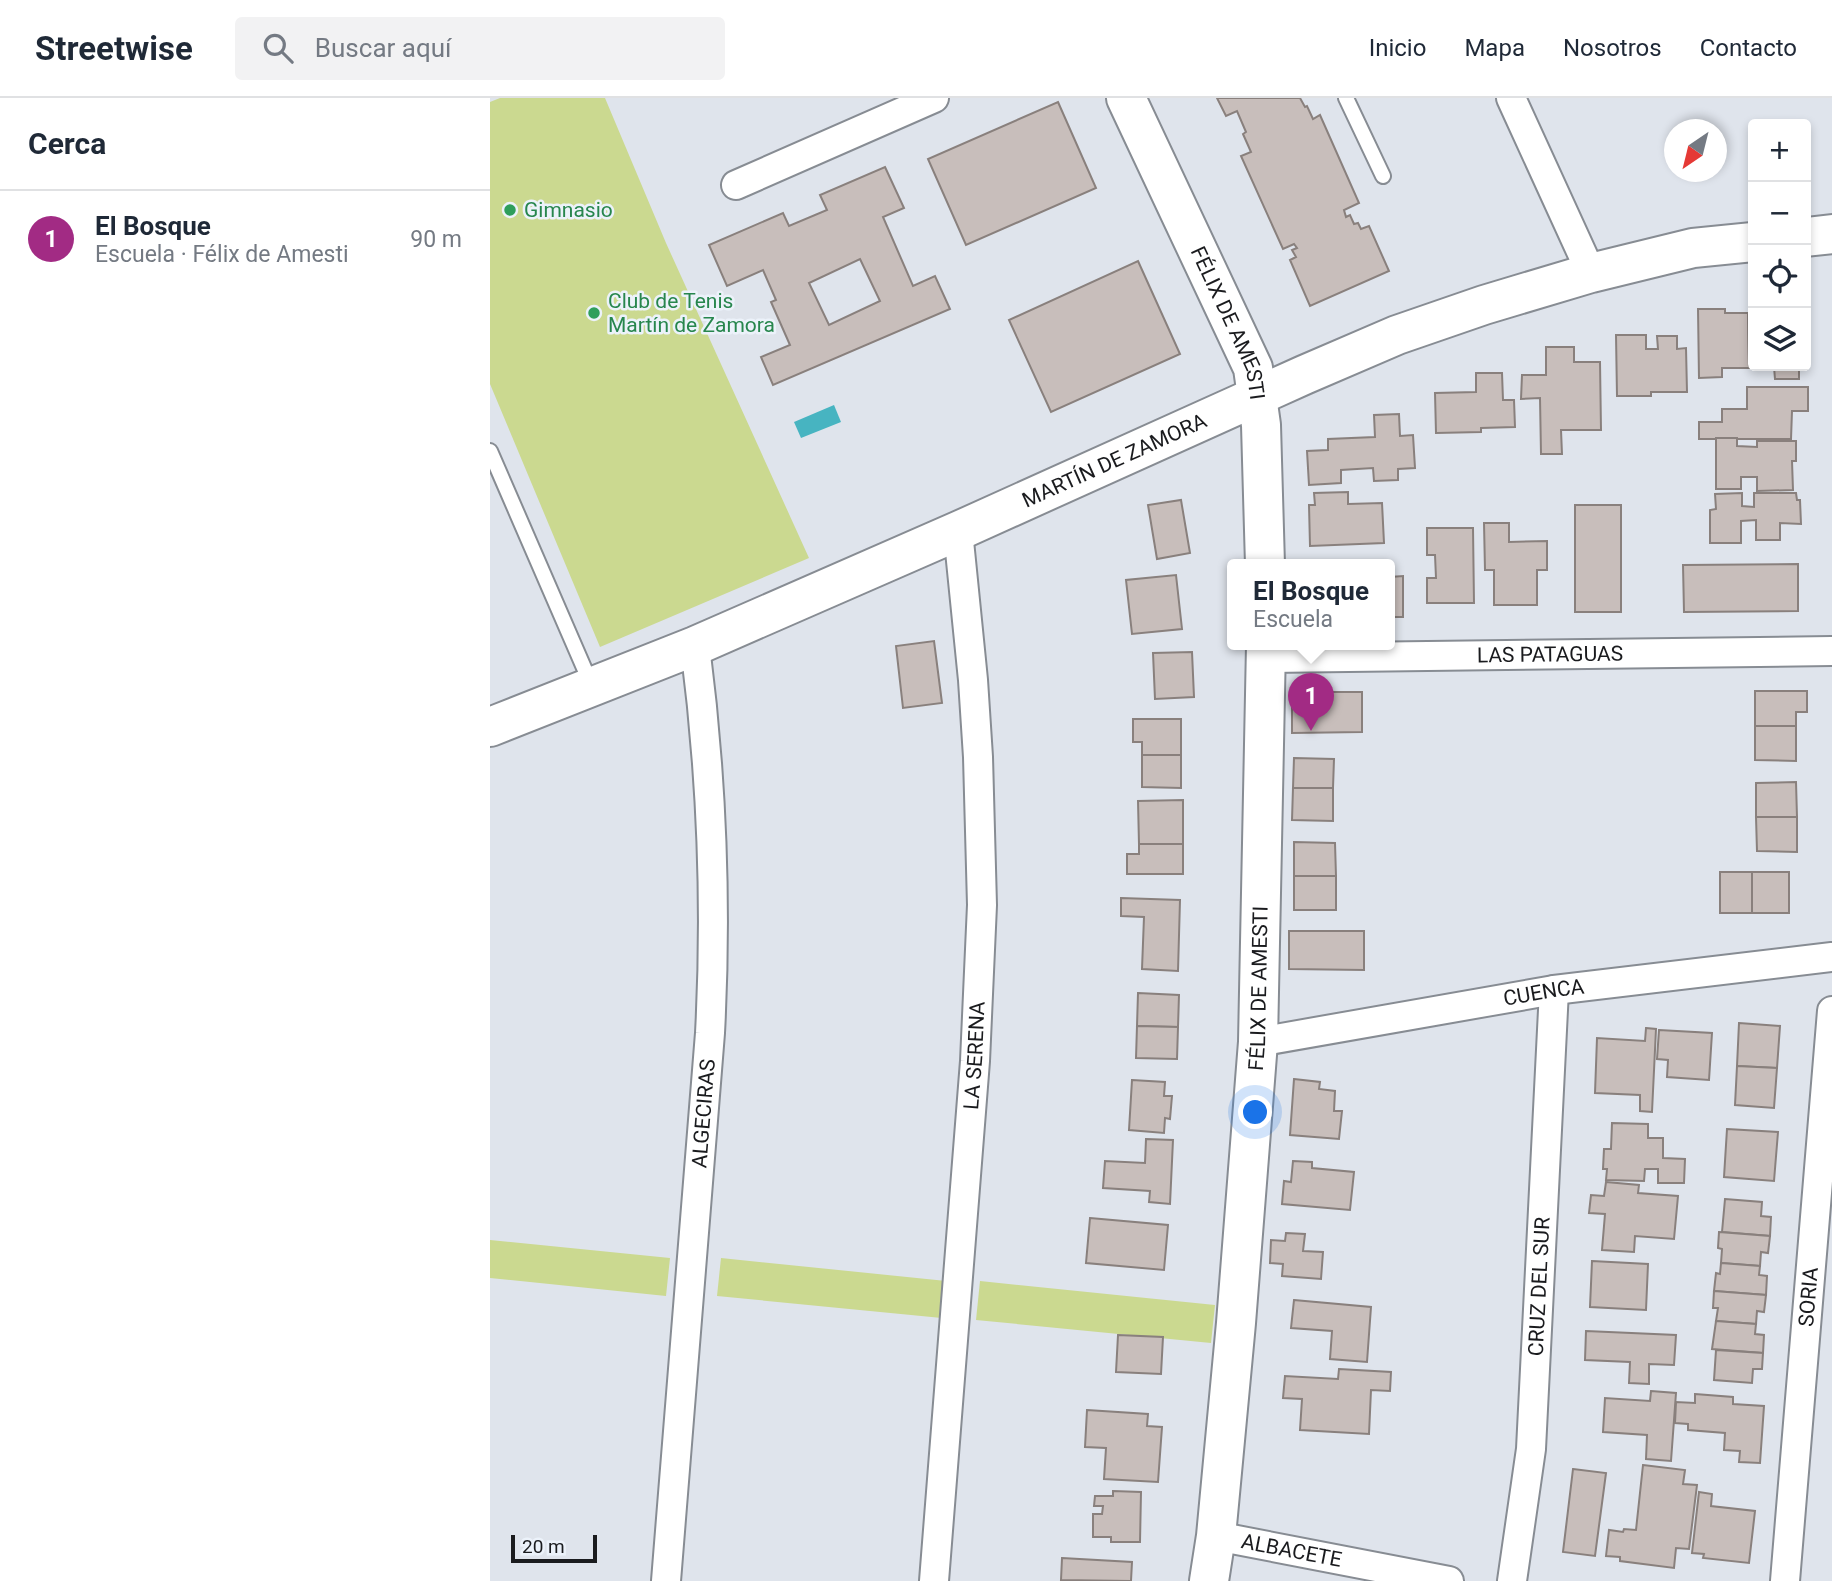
<!DOCTYPE html>
<html lang="es">
<head>
<meta charset="utf-8">
<style>
  :root { --surface:#fff; --page:#f2f2f3; --text:#1f2937; --muted:#747a83; --line:#e0e1e3; --accent:#a22b84 }
  body { margin:0; font-family:Roboto,sans-serif; background:var(--page); color:var(--text) }
  .controls { position:absolute; right:21px; top:21px; display:grid; overflow:hidden; border-radius:7px; box-shadow:0 4px 10px #0003 }
  .controls button { width:63px; height:63px; display:grid; place-items:center; padding:0; border:0; border-bottom:2px solid var(--line); background:var(--surface); color:var(--text); font:35px sans-serif }
  .compass { position:absolute; left:1174px; top:21px; width:63px; height:63px; border-radius:50%; background:var(--surface); box-shadow:0 4px 10px #0003; rotate:215deg }
  .scale { position:absolute; left:21px; bottom:18px; width:86px; box-sizing:border-box; padding-left:7px; border:4px solid #1a1b1e; border-top:0; font-size:19px; line-height:24px; white-space:nowrap; color:#1a1b1e; -webkit-text-stroke:5px #ecf2fa; paint-order:stroke }
  .you { position:absolute; left:766px; top:1015px; width:24px; height:24px; margin:-18px; border:5px solid #fff; border-radius:50%; background:#1a73e8; box-shadow:0 0 0 10px #1a73e833 }
  .badge { display:grid; place-items:center; width:46px; height:46px; border-radius:50%; background:var(--accent); color:#fff; font-size:23px; font-weight:700 }
  .pin { position:absolute; translate:-50% -58px; filter:drop-shadow(0 2px 4px #0008) }
  .pin::after { content:''; position:absolute; top:37px; width:24px; height:21px; background:inherit; clip-path:polygon(0 0,100% 0,50% 100%) }
  .popup { position:absolute; left:737px; top:461px; width:168px; height:91px; box-sizing:border-box; display:grid; place-content:center; border-radius:7px; background:var(--surface); filter:drop-shadow(0 2px 5px #0005); font-size:23px; white-space:nowrap; color:var(--muted) }
  .popup b { font-size:26px; color:var(--text) }
  .popup::after { content:''; position:absolute; left:50%; top:100%; margin-left:-14px; border:14px solid transparent; border-top-color:var(--surface) }
  .list { margin:0; padding:0; list-style:none }
  h2 { display:flex; justify-content:space-between; align-items:center; height:91px; margin:0; padding:0 28px; font-size:30px }
  h2 small { font-size:23px; font-weight:400; color:var(--muted) }
  .list li { display:grid; grid-template-columns:46px 1fr auto; gap:21px; align-items:center; box-sizing:border-box; height:98px; padding:0 28px; border-top:2px solid var(--line) }
  .list b { display:block; font-size:26px; white-space:nowrap }
  .list p { margin:0; font-size:23px; white-space:nowrap; color:var(--muted) }
  .list em { font-size:23px; font-style:normal; color:var(--muted) }
  .icon { flex:none; width:38px; height:38px; fill:none; stroke:currentColor; stroke-width:2; stroke-linecap:round; stroke-linejoin:round }
  .map { position:relative; flex:none; width:1342px; height:1483px; overflow:hidden }
  header { display:flex; align-items:center; gap:42px; box-sizing:border-box; height:98px; padding:0 35px; background:var(--surface); border-bottom:2px solid var(--line) }
  header strong { font-size:33px }
  nav { display:flex; gap:38px; margin-inline-start:auto; font-size:24px }
  .search { width:490px; height:63px; background:var(--page); display:flex; align-items:center; gap:18px; box-sizing:border-box; padding:0 24px; border-radius:7px; color:var(--muted); font-size:26px }
  main { display:flex }
  aside { flex:1; background:var(--surface) }
  .map>svg:first-child { display:block }
  .green { fill:#cbd990 }
  .water { fill:#47b4c1 }
  .building { fill:#c8bebb; stroke:#89807d; stroke-width:2; fill-rule:evenodd }
  .lines { fill:none; stroke-linecap:round; stroke-linejoin:round }
  .lane-casing { stroke:#878c93; stroke-width:18 }
  .street-casing { stroke:#878c93; stroke-width:32 }
  .secondary-casing { stroke:#878c93; stroke-width:42 }
  .lane { stroke:#fff; stroke-width:14 }
  .street { stroke:#fff; stroke-width:28 }
  .secondary { stroke:#fff; stroke-width:38 }
  .leisure-dot { fill:#2e9e5b; stroke:#ecf2fa; stroke-width:2.5 }
  .labels { text-anchor:middle; stroke-width:5; stroke-linejoin:round; paint-order:stroke }
  .leisure-label { font-size:21px; fill:#27864d; stroke:#ecf2fa; text-anchor:start }
  .street-label { font-size:21px; fill:#1a1b1e; stroke:#ecf2fa }
</style>
</head>
<body>
<header>
<strong>Streetwise</strong>
<div class="search"><svg class="icon" aria-label="search" viewBox="0 0 24 24"><circle cx="10" cy="10" r="6"/><path d="M15 15l6 6"/></svg>Buscar aquí</div>
<nav><a>Inicio</a><a>Mapa</a><a>Nosotros</a><a>Contacto</a></nav>
</header>
<main>
<aside>
<h2>Cerca<small></small></h2>
<ul class="list">
<li><span class="badge">1</span><div><b>El Bosque</b><p>Escuela · Félix de Amesti</p></div><em>90 m</em></li>
</ul>
</aside>
<div class="map">
<svg width="1342" height="1483" viewBox="0 0 1342 1483">
  <rect width="100%" height="100%" fill="#dfe4ec"/>
  <g class="green">
    <polygon points="10,0 115,0 176,145 319,460 110,549 0,286 0,4"/>
    <polygon points="0,1142 180,1160 176,1198 0,1180"/>
    <polygon points="231,1160 466,1184 462,1221 227,1198"/>
    <polygon points="490,1183 725,1207 721,1245 486,1222"/>
  </g>
  <polygon class="water" points="344,307 351,324 311,340 304,324"/>
  <g class="building">
    <polygon points="727,0 810,0 815,9 817,8 823,21 830,17 869,105 854,112 856,119 860,117 864,126 868,125 871,131 879,128 899,173 820,208 800,162 806,159 802,152 807,150 804,146 793,151 751,58 761,54 753,36 756,34 747,13 736,18"/>
    <polygon points="568,4 606,90 476,147 438,61"/>
    <path d="M 395,69 L 414,110 L 393,119 L 423,188 L 445,178 L 460,211 L 283,287 L 271,259 L 300,247 L 281,204 L 286,202 L 273,172 L 237,188 L 219,147 L 293,115 L 299,128 L 337,112 L 330,97 ZM 370,161 L 390,203 L 339,227 L 319,185 Z"/>
    <polygon points="648,163 690,256 561,314 519,222"/>
    <polygon points="1208,211 1235,211 1235,215 1258,215 1259,270 1232,270 1232,279 1209,280"/>
    <polygon points="1258,215 1263,215 1263,268 1309,268 1309,281 1285,281 1284,269 1259,270"/>
    <polygon points="1126,237 1156,237 1156,251 1168,251 1167,238 1187,238 1187,251 1196,250 1197,294 1161,294 1161,298 1127,298"/>
    <polygon points="1056,249 1084,249 1084,264 1110,264 1111,332 1071,332 1072,356 1051,356 1050,300 1031,301 1032,277 1056,277"/>
    <polygon points="986,275 1012,275 1013,302 1024,302 1025,329 991,330 991,334 946,335 945,295 986,294"/>
    <polygon points="1257,289 1318,289 1318,313 1302,313 1301,341 1209,341 1209,324 1232,324 1232,311 1257,311"/>
    <polygon points="909,316 910,338 923,337 925,370 908,371 908,382 884,383 883,370 851,372 851,385 819,387 817,353 838,352 838,341 885,339 884,317"/>
    <polygon points="1226,340 1247,340 1247,348 1267,349 1267,343 1306,343 1306,363 1302,363 1303,392 1267,393 1267,379 1251,379 1251,391 1226,391"/>
    <polygon points="858,394 858,406 892,405 894,445 820,448 819,407 825,407 824,395"/>
    <polygon points="1252,395 1252,408 1264,409 1264,395 1306,395 1307,402 1310,402 1311,426 1290,425 1290,442 1266,442 1266,422 1251,423 1251,445 1220,445 1220,412 1226,411 1225,396"/>
    <polygon points="691,402 700,455 667,461 658,407"/>
    <rect x="1085" y="407" width="46" height="107"/>
    <polygon points="994,425 1019,425 1019,444 1057,443 1057,472 1047,472 1047,507 1004,507 1004,472 995,472"/>
    <polygon points="937,430 983,430 984,505 937,505 937,480 946,480 945,457 937,457"/>
    <polygon points="1308,466 1308,513 1194,514 1193,467"/>
    <polygon points="686,477 692,531 642,536 636,482"/>
    <polygon points="913,478 913,519 900,519 900,479"/>
    <polygon points="444,543 452,605 413,610 406,548"/>
    <polygon points="702,554 704,599 665,601 663,555"/>
    <polygon points="1265,593 1317,593 1317,614 1306,614 1306,628 1265,628"/>
    <polygon points="802,594 872,594 872,634 802,635"/>
    <polygon points="643,621 691,621 691,657 652,657 652,644 643,644"/>
    <polygon points="1265,628 1306,628 1306,663 1265,662"/>
    <polygon points="652,657 691,657 691,690 652,689"/>
    <polygon points="804,660 844,661 843,690 803,690"/>
    <polygon points="1306,684 1307,719 1266,719 1266,685"/>
    <polygon points="803,690 843,690 843,723 802,722"/>
    <polygon points="693,702 693,746 649,746 648,703"/>
    <polygon points="1266,719 1307,719 1307,754 1267,753"/>
    <polygon points="804,744 845,745 846,778 804,778"/>
    <polygon points="649,746 693,746 693,776 637,776 637,756 649,756"/>
    <rect x="1230" y="774" width="32" height="41"/>
    <rect x="1262" y="774" width="37" height="41"/>
    <rect x="804" y="778" width="42" height="34"/>
    <polygon points="631,800 690,802 688,873 652,871 654,819 631,818"/>
    <polygon points="799,833 874,833 874,872 799,871"/>
    <polygon points="648,895 689,897 688,929 647,928"/>
    <polygon points="1249,925 1290,928 1287,970 1247,968"/>
    <polygon points="647,928 688,929 687,961 646,960"/>
    <polygon points="1156,930 1166,931 1162,1014 1150,1013 1150,997 1105,995 1107,940 1155,943"/>
    <polygon points="1169,932 1222,935 1219,982 1177,979 1178,962 1167,961"/>
    <polygon points="1247,968 1287,970 1284,1010 1245,1007"/>
    <polygon points="804,981 830,984 829,991 845,993 844,1013 852,1013 849,1041 800,1037"/>
    <polygon points="642,982 675,984 674,998 682,998 680,1021 675,1020 674,1035 639,1032"/>
    <polygon points="1122,1025 1158,1026 1158,1040 1173,1040 1173,1060 1195,1061 1194,1085 1168,1085 1168,1071 1155,1071 1154,1083 1116,1082 1117,1071 1113,1071 1114,1051 1121,1051"/>
    <polygon points="1237,1031 1288,1034 1284,1083 1234,1079"/>
    <polygon points="656,1041 683,1042 680,1106 659,1104 660,1093 613,1090 615,1063 655,1065"/>
    <polygon points="803,1063 822,1064 822,1070 864,1074 860,1112 792,1106 794,1083 801,1084"/>
    <polygon points="1116,1084 1149,1087 1148,1095 1188,1098 1184,1141 1145,1138 1144,1154 1112,1152 1115,1116 1099,1115 1101,1097 1114,1098"/>
    <polygon points="1235,1101 1272,1104 1271,1118 1281,1119 1280,1138 1232,1134"/>
    <polygon points="600,1120 678,1127 674,1172 596,1165"/>
    <polygon points="1229,1134 1280,1138 1278,1155 1271,1154 1270,1168 1231,1165 1232,1151 1228,1150"/>
    <polygon points="796,1135 815,1136 813,1153 833,1154 831,1181 792,1178 793,1166 780,1165 781,1142 795,1143"/>
    <polygon points="1102,1163 1158,1166 1156,1212 1100,1209"/>
    <polygon points="1231,1165 1270,1168 1269,1177 1277,1178 1276,1197 1224,1193 1226,1175 1230,1176"/>
    <polygon points="1224,1193 1276,1197 1274,1214 1267,1213 1266,1226 1226,1223 1228,1210 1223,1210"/>
    <polygon points="804,1202 881,1209 877,1264 840,1261 842,1233 801,1230"/>
    <polygon points="1226,1223 1266,1226 1265,1236 1274,1237 1273,1255 1222,1251"/>
    <polygon points="1096,1233 1186,1237 1184,1267 1159,1266 1159,1286 1139,1285 1140,1264 1095,1262"/>
    <polygon points="628,1237 673,1239 671,1276 626,1274"/>
    <polygon points="1226,1252 1273,1255 1272,1271 1263,1271 1262,1285 1224,1282"/>
    <polygon points="849,1271 901,1274 900,1293 881,1292 879,1336 810,1332 812,1301 793,1300 795,1278 848,1281"/>
    <polygon points="1161,1293 1186,1295 1181,1363 1156,1361 1157,1337 1113,1334 1115,1300 1160,1303"/>
    <polygon points="1205,1296 1243,1299 1243,1306 1274,1308 1270,1365 1249,1364 1250,1353 1234,1352 1235,1335 1198,1332 1198,1326 1185,1325 1186,1304 1205,1305"/>
    <polygon points="597,1312 658,1316 657,1328 672,1329 668,1384 614,1381 616,1350 595,1349"/>
    <polygon points="1153,1367 1195,1372 1193,1386 1207,1387 1199,1451 1186,1450 1184,1470 1130,1463 1130,1459 1116,1458 1119,1432 1133,1434 1134,1431 1146,1432"/>
    <polygon points="1083,1371 1116,1375 1105,1458 1073,1454"/>
    <polygon points="623,1393 651,1394 650,1444 621,1444 621,1439 603,1439 603,1416 612,1416 613,1408 604,1408 605,1398 623,1398"/>
    <polygon points="1209,1394 1222,1396 1221,1408 1265,1413 1259,1465 1213,1460 1214,1456 1202,1455"/>
    <polygon points="572,1460 642,1464 641,1483 571,1482"/>
  </g>
  <g class="lines">
    <g class="lane-casing">
      <g id="lane">
        <polyline points="856,0 893,78"/>
        <polyline points="0,353 101,586"/>
      </g>
    </g>
    <g class="street-casing">
      <g id="street">
        <polyline points="1021,0 1101,175"/>
        <polyline points="246,87 444,0"/>
        <path id="s1" d="M 776,560 L 1342,553"/>
        <path id="s2" d="M 768,944 L 1064,892 L 1342,859"/>
        <path id="s3" d="M 726,1438 L 959,1483"/>
        <path id="s4" d="M 176,1483 L 220,935 C 227,803 222,679 205,548"/>
        <path id="s5" d="M 444,1483 L 485,963 L 492,807 L 488,659 L 483,582 L 468,433"/>
        <path id="s6" d="M 1022,1483 L 1041,1351 L 1064,892"/>
        <path id="s7" d="M 1295,1483 L 1342,913"/>
      </g>
    </g>
    <g class="secondary-casing">
      <g id="secondary">
        <path id="s8" d="M 636,0 L 763,270 L 771,327 L 775,467"/>
        <polyline points="1316,139 1342,136"/>
        <path id="s9" d="M 0,629 L 205,548 L 468,433 L 814,277 L 907,237 L 994,207 L 1101,175 L 1203,150 L 1263,144"/>
        <path id="s10" d="M 719,1483 L 726,1438 L 746,1225 L 768,944 L 776,547"/>
      </g>
    </g>
    <use href="#lane" class="lane"/>
    <use href="#street" class="street"/>
    <use href="#secondary" class="secondary"/>
  </g>
  <g class="leisure-dot">
    <circle cx="20" cy="112" r="7"/>
    <circle cx="104" cy="215" r="7"/>
  </g>
  <g class="labels">
    <g class="leisure-label">
      <text x="34" y="119">Gimnasio</text>
      <text x="118" y="210">Club de Tenis<tspan x="118" dy="24">Martín de Zamora</tspan></text>
    </g>
    <g class="street-label">
      <text dy="7" stroke="none"><textPath href="#s8" startOffset="248">FÉLIX DE AMESTI</textPath></text>
      <text dy="7" stroke="none"><textPath href="#s9" startOffset="679">MARTÍN DE ZAMORA</textPath></text>
      <text dy="7" stroke="none"><textPath href="#s1" startOffset="284">LAS PATAGUAS</textPath></text>
      <text dy="7" stroke="none"><textPath href="#s10" startOffset="595">FÉLIX DE AMESTI</textPath></text>
      <text dy="7" stroke="none"><textPath href="#s2" startOffset="290">CUENCA</textPath></text>
      <text dy="7" stroke="none"><textPath href="#s5" startOffset="527">LA SERENA</textPath></text>
      <text dy="7" stroke="none"><textPath href="#s4" startOffset="469">ALGECIRAS</textPath></text>
      <text dy="7" stroke="none"><textPath href="#s6" startOffset="296">CRUZ DEL SUR</textPath></text>
      <text dy="7" stroke="none"><textPath href="#s7" startOffset="285">SORIA</textPath></text>
      <text dy="7" stroke="none"><textPath href="#s3" startOffset="77">ALBACETE</textPath></text>
    </g>
  </g>
</svg>
<div class="controls">
<button>+</button>
<button>−</button>
<button><svg class="icon" aria-label="locate" viewBox="0 0 24 24"><circle cx="12" cy="12" r="6"/><path d="M12 2v4M12 18v4M2 12h4M18 12h4"/></svg></button>
<button><svg class="icon" aria-label="layers" viewBox="0 0 24 24"><path d="M12 4l9 5-9 5-9-5zM3 14l9 5 9-5"/></svg></button>
</div>
<svg class="compass" viewBox="-18 -18 36 36"><path d="M0-13l5 13h-10z" fill="#e53935"/><path d="M0 13l5-13h-10z" fill="#747a83"/></svg>
<div class="scale">20 m</div>
<div class="you"></div>
<div class="pin badge" style="left:821px;top:633px">1</div>
<div class="popup"><b>El Bosque</b>Escuela</div>
</div>
</main>
</body>
</html>
